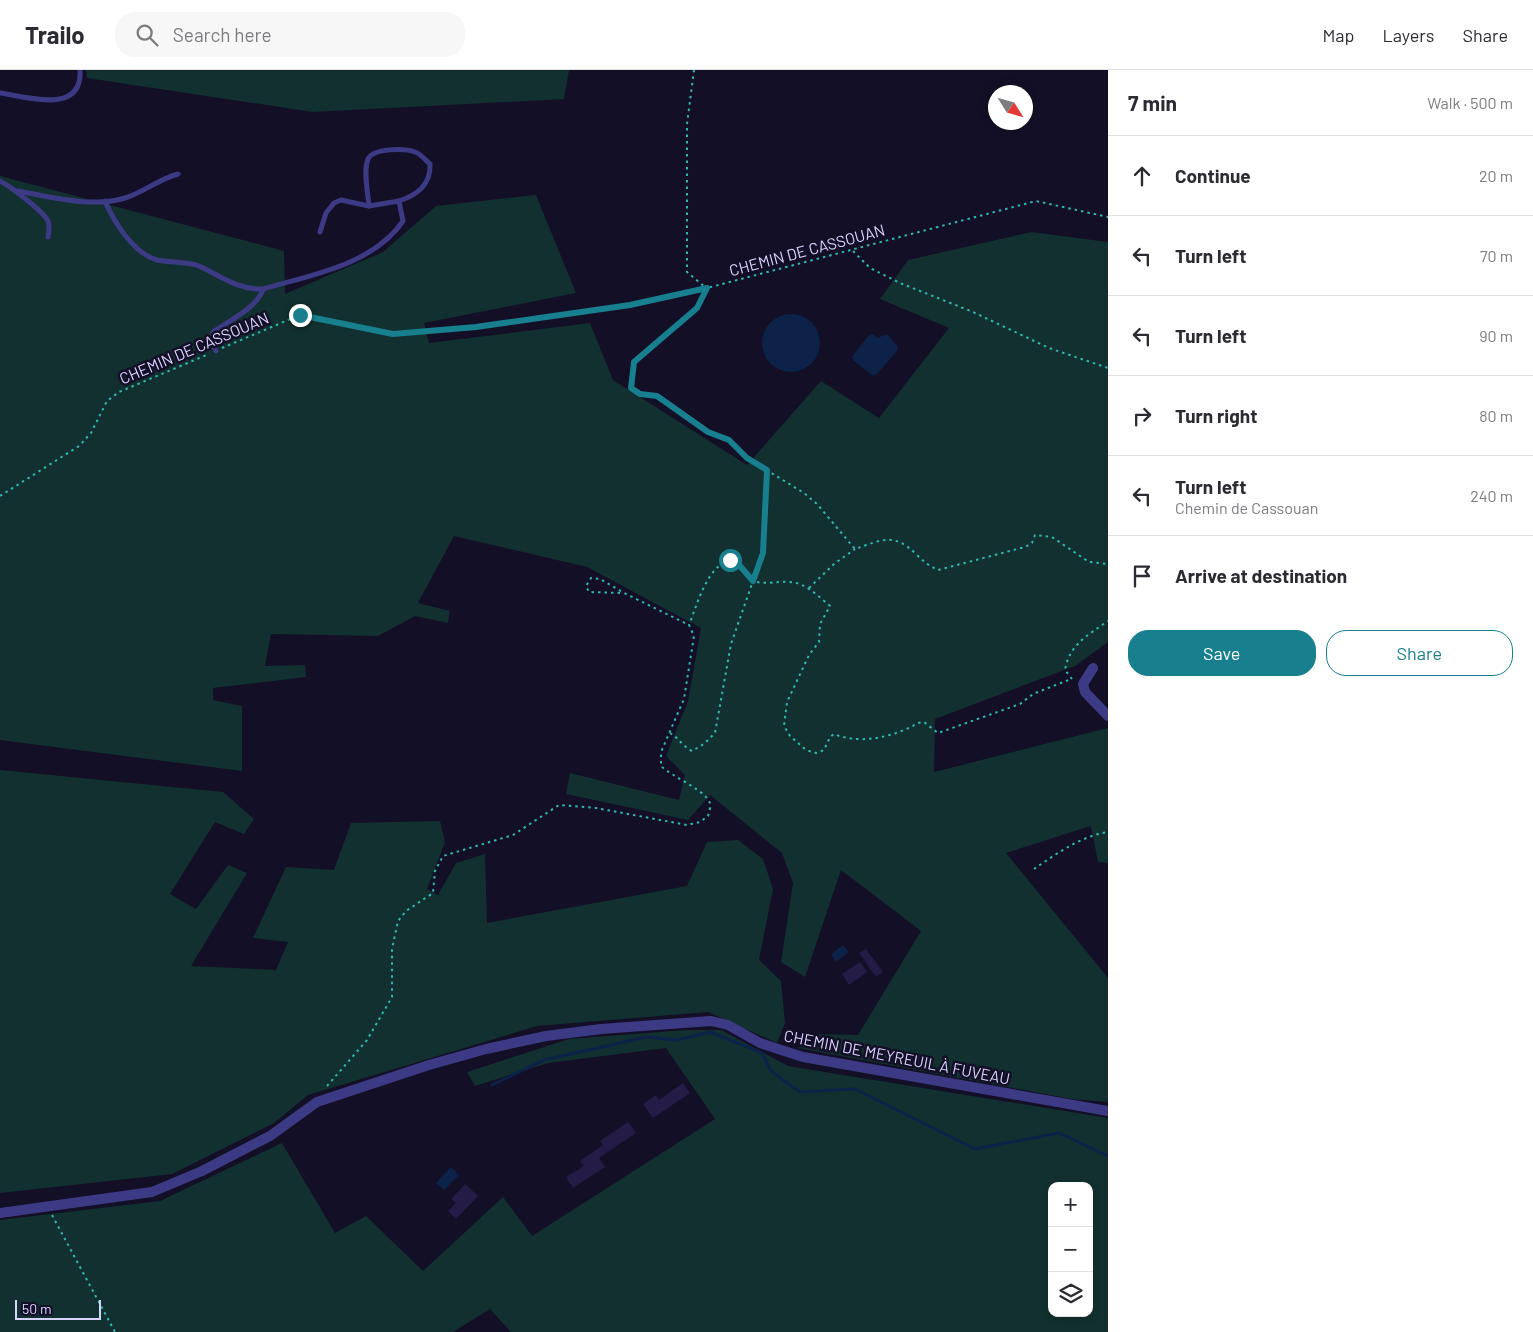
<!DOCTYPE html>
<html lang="en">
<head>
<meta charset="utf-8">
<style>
  :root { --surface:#fff; --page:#f7f7f7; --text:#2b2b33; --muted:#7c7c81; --line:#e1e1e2; --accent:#187f8f }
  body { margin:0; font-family:Barlow,sans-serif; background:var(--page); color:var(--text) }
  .controls { position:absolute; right:15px; bottom:15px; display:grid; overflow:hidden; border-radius:10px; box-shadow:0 2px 8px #0003 }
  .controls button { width:45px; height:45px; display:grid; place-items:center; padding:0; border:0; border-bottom:1px solid var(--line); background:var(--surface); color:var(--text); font:25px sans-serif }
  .compass { position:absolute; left:988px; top:15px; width:45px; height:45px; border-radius:50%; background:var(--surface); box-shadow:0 2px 8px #0003; rotate:127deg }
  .scale { position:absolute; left:15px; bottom:12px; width:86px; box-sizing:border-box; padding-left:5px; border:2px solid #d9d4ff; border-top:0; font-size:14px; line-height:18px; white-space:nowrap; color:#d9d4ff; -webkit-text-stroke:4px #130f26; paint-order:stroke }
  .stop { position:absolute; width:15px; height:15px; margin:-11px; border:4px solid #187f8f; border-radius:50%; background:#fff }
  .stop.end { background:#187f8f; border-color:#fff; box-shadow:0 1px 5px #0008 }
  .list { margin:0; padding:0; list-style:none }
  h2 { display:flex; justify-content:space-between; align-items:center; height:65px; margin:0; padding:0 20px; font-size:21px }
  h2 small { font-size:16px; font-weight:400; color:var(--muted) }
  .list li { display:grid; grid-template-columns:32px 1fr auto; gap:15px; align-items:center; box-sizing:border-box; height:80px; padding:0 20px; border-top:1px solid var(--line) }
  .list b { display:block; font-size:19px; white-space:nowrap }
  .list p { margin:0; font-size:16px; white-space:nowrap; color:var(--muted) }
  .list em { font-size:16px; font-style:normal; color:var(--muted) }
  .actions { display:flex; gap:10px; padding:15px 20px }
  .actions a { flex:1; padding:11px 0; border:1px solid var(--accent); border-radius:20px; text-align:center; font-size:18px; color:var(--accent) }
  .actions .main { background:var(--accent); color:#fff }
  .icon { flex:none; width:28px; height:28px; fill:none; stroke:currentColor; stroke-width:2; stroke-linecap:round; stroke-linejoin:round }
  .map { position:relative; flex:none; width:1108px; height:1262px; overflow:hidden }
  header { display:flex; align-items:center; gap:30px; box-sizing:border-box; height:70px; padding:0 25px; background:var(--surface); border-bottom:1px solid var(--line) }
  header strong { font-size:24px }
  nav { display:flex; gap:28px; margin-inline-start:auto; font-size:18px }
  .search { width:350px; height:45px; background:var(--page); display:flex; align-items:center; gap:12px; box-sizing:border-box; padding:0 18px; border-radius:20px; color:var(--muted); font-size:19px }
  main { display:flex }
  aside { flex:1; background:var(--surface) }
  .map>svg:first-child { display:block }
  .green { fill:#12302f; fill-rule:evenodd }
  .water { fill:#0c2248 }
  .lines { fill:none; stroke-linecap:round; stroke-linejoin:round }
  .stream { stroke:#0c2248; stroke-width:3 }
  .building { fill:#241b47 }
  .path { stroke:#2fb8b0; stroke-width:2; stroke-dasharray:2.5 4; stroke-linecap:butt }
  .lane { stroke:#3d3a85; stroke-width:5 }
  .street { stroke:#3d3a85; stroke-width:10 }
  .route { stroke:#187f8f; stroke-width:6 }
  .labels { text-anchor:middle; stroke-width:5; stroke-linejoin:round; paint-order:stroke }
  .street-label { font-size:16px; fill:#d9d4ff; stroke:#130f26 }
</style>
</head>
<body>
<header>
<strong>Trailo</strong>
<div class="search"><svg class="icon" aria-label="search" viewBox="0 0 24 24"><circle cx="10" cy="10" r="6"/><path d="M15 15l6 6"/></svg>Search here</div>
<nav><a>Map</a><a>Layers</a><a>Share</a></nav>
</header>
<main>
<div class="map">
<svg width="1108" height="1262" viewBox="0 0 1108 1262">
  <rect width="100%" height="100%" fill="#130f26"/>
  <g class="green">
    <polygon points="86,0 569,0 564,29 313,42 87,8"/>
    <polygon points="0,106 284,181 285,224 383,182 436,136 536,125 576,223 424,253 429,273 590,253 613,310 747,395 821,311 879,348 949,258 880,229 908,190 1031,162 1108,172 1108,572 1075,596 935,649 934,702 1108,658 1108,793 1098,792 1091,756 1006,783 1108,908 1108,1032 1072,1029 798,978 811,964 858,965 921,861 841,800 805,907 781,892 793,813 782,783 710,725 688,750 566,724 570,703 679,730 685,705 666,686 688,631 701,558 587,497 454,466 418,533 450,541 448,553 415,546 378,566 271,564 265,596 305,595 306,607 213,618 213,630 242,636 242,701 0,670"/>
    <polygon points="0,700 223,722 254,749 244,764 215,752 170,824 196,839 228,795 247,803 191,896 276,900 288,872 253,868 286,797 334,800 351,753 440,751 445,772 427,819 438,825 456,793 485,784 487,853 687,816 707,772 738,770 763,789 773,819 759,890 781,911 785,953 777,973 708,942 537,956 308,1025 274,1053 172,1104 0,1123"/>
    <path d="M 686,960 L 721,960 L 788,996 L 1108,1048 L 1108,1262 L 511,1262 L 490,1239 L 453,1262 L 0,1262 L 0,1150 L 160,1131 L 282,1073 L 335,1163 L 366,1146 L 423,1201 L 503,1127 L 532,1166 L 715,1049 L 666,978 L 548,993 L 475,1016 L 467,1002 L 569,969 ZM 1052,1116 L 1089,1116 L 1089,1243 L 1052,1243 Z"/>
  </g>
  <g class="water">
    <circle cx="791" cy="273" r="29"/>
    <polygon points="873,264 877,268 887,264 898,277 897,281 877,304 873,306 853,290 852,287 869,265"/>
    <polygon points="843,875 849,882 836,892 831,884"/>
    <polygon points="451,1097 459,1105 444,1120 436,1113"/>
  </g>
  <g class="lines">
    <polyline class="stream" points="492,1015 544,990 647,967 677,970 710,962 762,983 771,1001 800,1022 855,1019 975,1079 1059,1063 1108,1086"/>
  </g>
  <g class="building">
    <polygon points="866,879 883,902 876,907 859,883"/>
    <polygon points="860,892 867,902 849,915 842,904"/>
    <polygon points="683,1013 690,1023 653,1048 643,1034 656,1025 659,1030"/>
    <polygon points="628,1052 636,1063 599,1088 605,1097 573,1118 566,1107 584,1096 580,1091 603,1075 600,1071"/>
    <polygon points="465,1114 478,1126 456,1149 448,1141 456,1133 451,1129"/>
  </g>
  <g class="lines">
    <g class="path">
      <polyline points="694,0 687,54 687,202 706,218"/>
      <polyline points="853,181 870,198 900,213 973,242 1049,278 1108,298"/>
      <path d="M 707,218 L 697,238 L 634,292 L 631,318 L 639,324 L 657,326 L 708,362 L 729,370 L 747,388 L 804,423 L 817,434 L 855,479 C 882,470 893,462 916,484 C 923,491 929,496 938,500 L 1025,477 L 1032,473 L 1035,465 L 1052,467 L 1089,492 L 1108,494"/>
      <polyline points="222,278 300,245 393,265 476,257 630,235 707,218 1036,131 1108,147"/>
      <path d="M 767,400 L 763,483 L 753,511 C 765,515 777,511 789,512 C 805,512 819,527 830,536 L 820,554 L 819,572 L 809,585 L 787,632 L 784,656 L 790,666 L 806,680 L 816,683 L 824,680 L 830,667 L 834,664 C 860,675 894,667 918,653 L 924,652 L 938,663 L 1020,634 L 1033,624 L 1071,609"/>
      <polyline points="0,426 79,376 91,363 107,331 119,322 209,284"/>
      <polyline points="809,518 834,494 855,479"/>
      <path d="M 1072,609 L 1065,600 C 1069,575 1088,565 1108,551"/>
      <path d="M 670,663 C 679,668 682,676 692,681 L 704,674 L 715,663 L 731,574 L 753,511 L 740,496 L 730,490 C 707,496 697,535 689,555"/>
      <path d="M 1034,799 C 1056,784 1081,766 1108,762"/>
      <path d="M 327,1016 L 367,970 L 392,927 L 392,879 L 398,851 L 406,841 L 433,823 L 435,801 L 443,786 L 513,765 L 559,735 L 596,738 L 687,755 L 700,752 L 708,746 C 709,742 711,737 710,734 C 708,721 672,707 661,696 L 661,682 L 684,629 L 694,566 L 689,555 L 624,523 L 600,509 L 591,508 L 586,516 L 589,522 L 624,523"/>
      <polyline points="52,1145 115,1262"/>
    </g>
    <g class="lane">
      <path d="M 0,23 C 27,27 83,45 80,0"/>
      <path d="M 0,111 C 11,117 43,141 48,151 C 50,157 49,162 48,167"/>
      <path d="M 18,121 C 49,127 94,138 125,128 C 144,122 159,109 178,104"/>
      <path d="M 105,131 C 114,152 133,183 157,190 C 170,193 186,191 199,196 C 221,206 238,220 263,219 C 311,205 373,195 403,151 L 399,131 C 417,125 431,115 430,94 C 425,90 421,84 415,82 C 405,78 373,78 368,89 C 363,101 368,123 369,136"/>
      <polyline points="320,162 326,143 334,133 341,130 369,136 399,131"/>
      <path d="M 216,281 L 211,270 L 213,262 C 229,251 258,237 263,219"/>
    </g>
    <g class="street">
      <polyline points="1093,598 1083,614 1085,622 1108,646"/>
      <polyline points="0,1143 152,1122 202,1101 270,1066 317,1032 429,995 486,979 546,966 601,959 711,951 728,955 760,973 803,987 1108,1041"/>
    </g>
  </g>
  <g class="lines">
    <polyline class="route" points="300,245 393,264 476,257 630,235 707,218 697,238 634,292 631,318 640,324 657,326 708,362 729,370 747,388 767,400 763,483 753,511 740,496 730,490"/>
  </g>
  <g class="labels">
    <g class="street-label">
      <text transform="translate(807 180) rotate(-15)" y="6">CHEMIN DE CASSOUAN</text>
      <text transform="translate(194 278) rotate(-23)" y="6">CHEMIN DE CASSOUAN</text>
      <text transform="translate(897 987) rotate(11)" y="6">CHEMIN DE MEYREUIL À FUVEAU</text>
    </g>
  </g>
</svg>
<div class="controls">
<button>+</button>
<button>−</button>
<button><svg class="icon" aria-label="layers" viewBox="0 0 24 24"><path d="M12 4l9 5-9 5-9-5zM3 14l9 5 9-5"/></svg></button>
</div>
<svg class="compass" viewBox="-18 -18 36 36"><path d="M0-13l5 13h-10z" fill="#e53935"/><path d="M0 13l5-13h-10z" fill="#7c7c81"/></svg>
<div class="scale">50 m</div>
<div class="stop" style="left:730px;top:490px"></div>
<div class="stop end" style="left:300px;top:245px"></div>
</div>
<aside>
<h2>7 min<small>Walk · 500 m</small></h2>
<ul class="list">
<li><svg class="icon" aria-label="ahead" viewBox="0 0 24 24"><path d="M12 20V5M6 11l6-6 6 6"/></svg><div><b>Continue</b></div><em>20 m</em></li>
<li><svg class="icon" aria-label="left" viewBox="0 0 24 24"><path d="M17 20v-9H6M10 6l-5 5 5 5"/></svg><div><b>Turn left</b></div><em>70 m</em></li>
<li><svg class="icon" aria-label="left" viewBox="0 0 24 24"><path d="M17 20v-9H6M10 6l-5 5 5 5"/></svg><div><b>Turn left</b></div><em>90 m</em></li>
<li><svg class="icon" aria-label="right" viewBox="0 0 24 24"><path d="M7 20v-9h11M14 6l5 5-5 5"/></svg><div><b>Turn right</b></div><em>80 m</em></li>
<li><svg class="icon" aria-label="left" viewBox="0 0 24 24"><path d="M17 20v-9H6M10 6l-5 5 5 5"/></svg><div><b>Turn left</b><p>Chemin de Cassouan</p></div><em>240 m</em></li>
<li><svg class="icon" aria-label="arrive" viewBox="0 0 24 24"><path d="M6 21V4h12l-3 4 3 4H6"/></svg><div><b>Arrive at destination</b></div></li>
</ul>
<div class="actions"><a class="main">Save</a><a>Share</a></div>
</aside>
</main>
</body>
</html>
